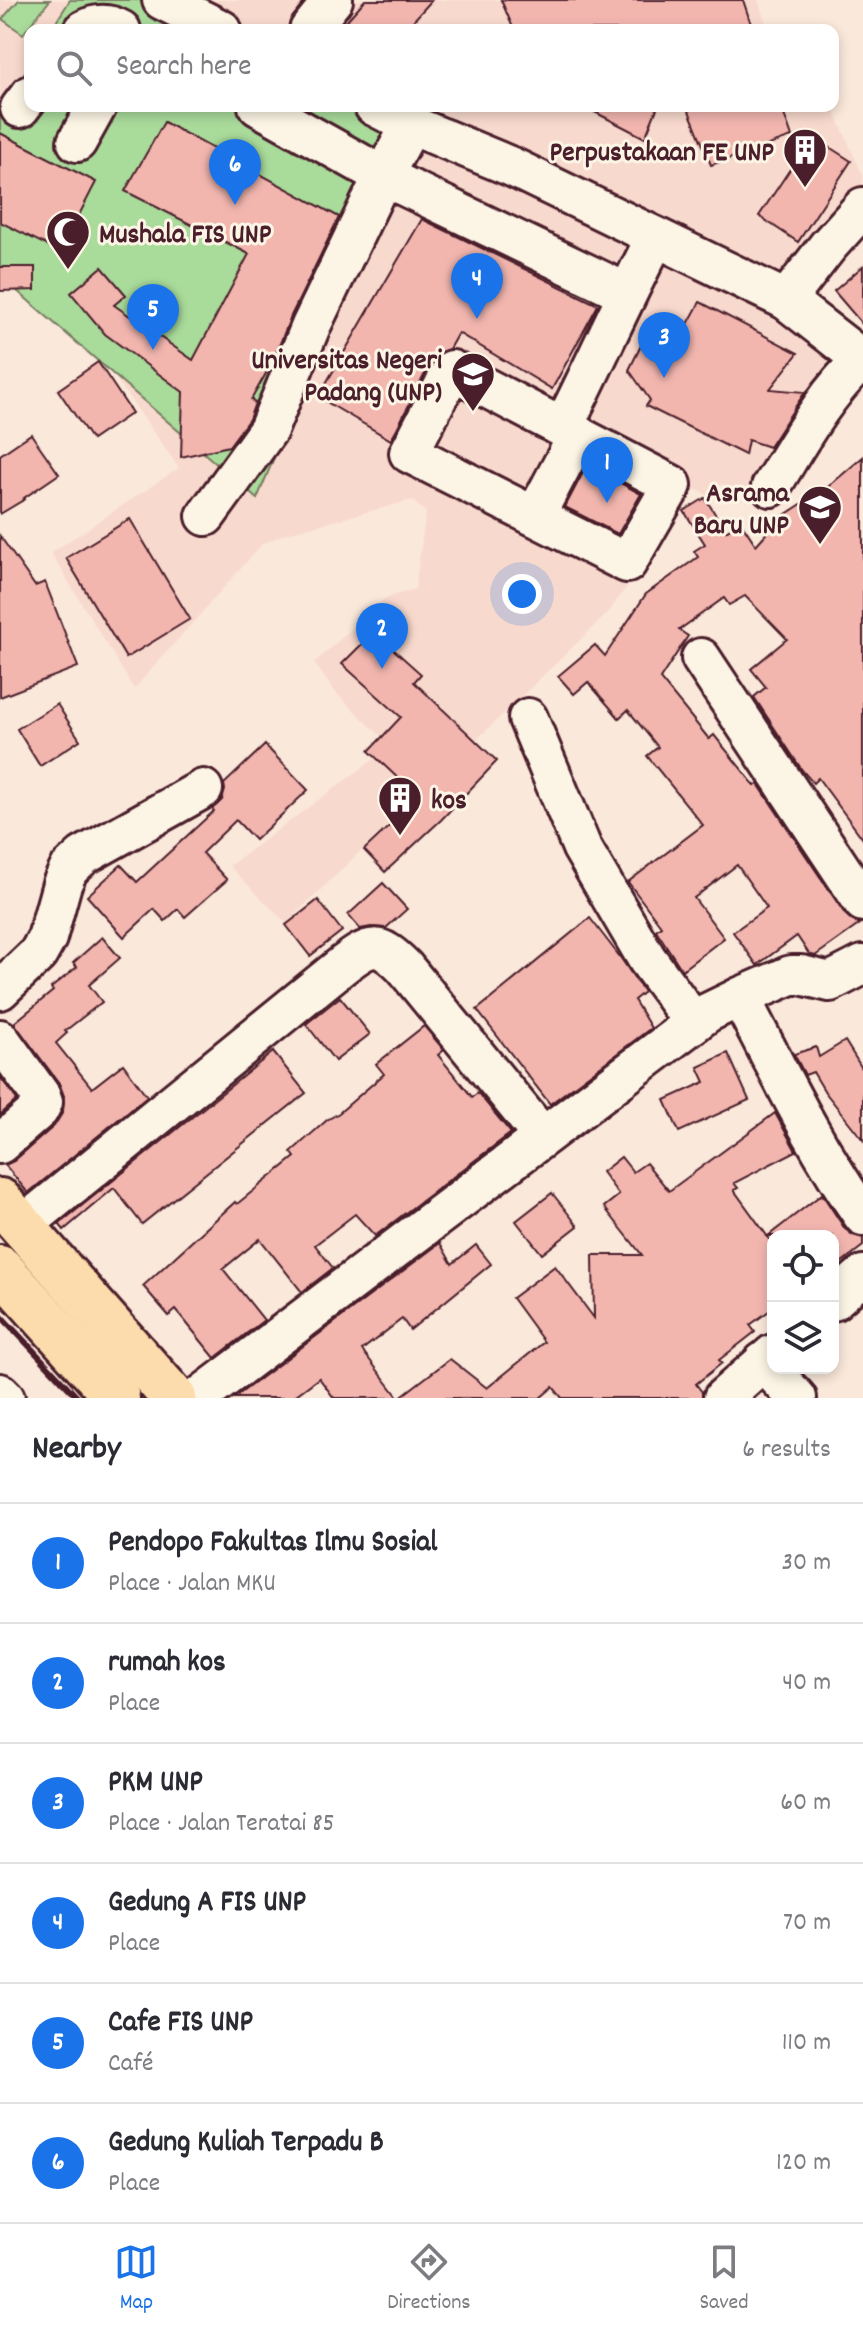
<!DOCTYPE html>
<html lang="en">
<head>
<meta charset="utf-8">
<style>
  :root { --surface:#fff; --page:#f2f2f3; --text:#2b2b33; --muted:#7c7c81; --line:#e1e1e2; --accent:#1a73e8 }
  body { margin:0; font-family:Dekko,sans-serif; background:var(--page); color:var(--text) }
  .controls { position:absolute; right:24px; bottom:24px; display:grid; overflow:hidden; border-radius:16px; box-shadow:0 4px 12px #0003 }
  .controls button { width:72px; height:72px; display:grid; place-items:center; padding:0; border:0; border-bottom:2px solid var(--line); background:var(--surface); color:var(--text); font:40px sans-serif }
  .you { position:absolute; left:522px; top:594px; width:28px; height:28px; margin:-20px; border:6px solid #fff; border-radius:50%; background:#1a73e8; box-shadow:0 0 0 12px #1a73e833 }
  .badge { display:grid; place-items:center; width:52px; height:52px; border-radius:50%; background:var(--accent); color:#fff; font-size:26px; font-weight:700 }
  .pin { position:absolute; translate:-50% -66px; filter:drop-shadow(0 2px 4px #0008) }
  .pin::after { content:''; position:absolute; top:42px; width:28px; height:24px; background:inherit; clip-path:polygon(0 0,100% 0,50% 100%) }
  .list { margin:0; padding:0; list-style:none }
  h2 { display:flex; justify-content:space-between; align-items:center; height:104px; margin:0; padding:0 32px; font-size:34px }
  h2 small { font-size:26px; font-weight:400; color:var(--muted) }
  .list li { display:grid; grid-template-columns:52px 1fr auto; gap:24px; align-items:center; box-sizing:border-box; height:120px; padding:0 32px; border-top:2px solid var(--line) }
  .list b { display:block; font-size:30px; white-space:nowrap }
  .list p { margin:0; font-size:26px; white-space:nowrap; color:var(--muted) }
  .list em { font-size:26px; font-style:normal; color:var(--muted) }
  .icon { flex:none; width:44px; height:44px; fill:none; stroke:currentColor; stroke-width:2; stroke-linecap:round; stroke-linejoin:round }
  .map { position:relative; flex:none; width:863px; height:1398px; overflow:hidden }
  .search { position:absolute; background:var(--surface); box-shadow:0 4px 12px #0003; left:24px; right:24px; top:24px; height:88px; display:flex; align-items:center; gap:20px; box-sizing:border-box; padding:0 28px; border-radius:16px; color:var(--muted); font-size:30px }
  .sheet { height:824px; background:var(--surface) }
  nav { display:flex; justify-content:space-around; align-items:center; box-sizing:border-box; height:112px; border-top:2px solid var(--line); background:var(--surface); font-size:22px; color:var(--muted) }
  nav a { display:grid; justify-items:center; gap:4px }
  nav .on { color:var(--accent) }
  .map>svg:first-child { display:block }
  .built { fill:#f8d9cd }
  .green { fill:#a9db9b; stroke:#7a7d63; stroke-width:2 }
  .building { fill:#f2b6af; stroke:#4a1f2b; stroke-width:2 }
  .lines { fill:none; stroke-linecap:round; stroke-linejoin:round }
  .minor-casing { stroke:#4a1f2b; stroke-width:44 }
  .highway-casing { stroke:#4a1f2b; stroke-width:50 }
  .minor { stroke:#fcf5e5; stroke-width:38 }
  .highway { stroke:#fcdcac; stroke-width:44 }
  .rail { stroke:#4a1f2b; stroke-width:6 }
  .labels { text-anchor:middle; stroke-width:6; stroke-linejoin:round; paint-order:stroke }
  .poi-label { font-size:28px; font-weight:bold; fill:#4a1f2b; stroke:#fcf5e5; text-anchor:end }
</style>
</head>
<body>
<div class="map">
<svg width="863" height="1398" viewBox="0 0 863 1398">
  <rect width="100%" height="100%" fill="#fae8da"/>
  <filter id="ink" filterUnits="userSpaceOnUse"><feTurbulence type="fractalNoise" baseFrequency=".0125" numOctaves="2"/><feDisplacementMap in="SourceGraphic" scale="16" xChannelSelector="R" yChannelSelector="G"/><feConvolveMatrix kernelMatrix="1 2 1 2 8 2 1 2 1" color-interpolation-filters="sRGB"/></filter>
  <g filter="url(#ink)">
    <polygon class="built" points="0,0 758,0 768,30 30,30 30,106 832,106 863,176 863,188 792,280 820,291 812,346 837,357 758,499 721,484 714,498 695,489 608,613 286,923 229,866 385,751 387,742 336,693 314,663 386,598 415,589 426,512 412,500 284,534 262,544 134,689 51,553 179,468 57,295 0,239"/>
    <g class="green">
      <polygon points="19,0 50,0 23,34 2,19"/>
      <polygon points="70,0 167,0 226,30 51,30"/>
      <polygon points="30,64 30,106 374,106 411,125 257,499 0,276 0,111"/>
    </g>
    <g class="building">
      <polygon points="365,0 432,0 405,30 359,30 347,20"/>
      <polygon points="501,0 743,0 753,30 514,30"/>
      <polygon points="583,106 658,106 645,138"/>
      <polygon points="687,106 781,106 792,137 711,165"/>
      <polygon points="164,122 339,217 291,316 273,361 251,400 255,403 249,419 229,446 181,457 183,392 105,334 71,293 102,267 126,295 114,305 193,360 249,254 125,191"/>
      <polygon points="0,133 96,182 60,252 0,222"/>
      <polygon points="812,136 851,161 798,242 759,216"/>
      <polygon points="422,219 598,305 552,389 458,333 449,349 440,352 432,360 391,440 318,397"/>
      <polygon points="863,266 863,325 834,291"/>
      <polygon points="0,267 35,267 35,290 0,291"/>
      <polygon points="700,302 798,353 770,389 805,392 769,447 748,440 745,455 646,406 650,400 629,370 656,315 677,344"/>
      <polygon points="98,362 132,413 92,440 58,390"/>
      <polygon points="31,434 59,474 24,498 25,499 0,514 0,455"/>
      <polygon points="863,457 863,839 818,778 813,783 802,770 754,697 766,687 751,669 787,639 745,596 729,605 724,598 679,630 688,636 660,679 709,739 714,735 755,786 758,784 845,914 853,921 860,924 815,956 809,954 797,936 757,965 733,932 767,908 737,865 694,898 724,938 682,970 656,930 661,926 628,882 703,825 647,756 658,747 628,710 619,718 588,682 574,694 558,676 595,645 605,656 646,594 698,557 694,551 705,544 684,511 705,498 726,531 740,521 756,545 780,518 829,486"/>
      <polygon points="587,465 641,494 618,534 565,507"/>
      <polygon points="130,519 190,619 126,658 66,558"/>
      <polygon points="0,536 35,586 45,582 78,667 0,697"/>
      <polygon points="374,632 421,674 414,682 497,761 441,820 385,872 364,850 419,798 369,751 401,717 342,664"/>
      <polygon points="57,704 80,740 40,766 17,729"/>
      <polygon points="265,745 308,790 255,840 236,820 202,853 227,880 185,917 178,909 165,921 154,909 124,937 87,896 121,865 137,882 214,811 212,809 222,800 225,790 224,784"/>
      <polygon points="383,883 407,909 386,928 371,927 360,929 348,915"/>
      <polygon points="318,900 342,931 310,956 286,925"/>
      <polygon points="590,918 620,957 644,992 634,1000 651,1028 550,1104 477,1010"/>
      <polygon points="102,937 120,958 89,985 102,1002 65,1031 67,1033 56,1043 92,1088 123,1064 147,1096 28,1193 5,1165 14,1161 54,1126 63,1112 64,1096 59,1083 14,1023 53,991 51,988 77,967 73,963"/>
      <polygon points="340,997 370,1034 335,1061 306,1024"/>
      <polygon points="424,1026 444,1050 438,1055 472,1097 478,1093 511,1133 375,1236 355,1214 315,1245 333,1268 302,1292 260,1239 223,1269 264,1320 215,1358 176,1310 169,1316 143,1286 235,1202 237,1204 295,1157 291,1152 327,1120 339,1113 384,1074 376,1064"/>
      <polygon points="845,1041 863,1070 863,1140 825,1092 813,1072 805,1075 794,1054 816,1047 819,1057"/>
      <polygon points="273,1052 306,1093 142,1224 114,1188 64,1230 59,1224"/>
      <polygon points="728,1053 749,1100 679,1132 665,1100 705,1082 698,1067"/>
      <polygon points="0,1077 17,1100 0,1115"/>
      <polygon points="775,1113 796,1151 734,1183 738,1188 734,1190 773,1244 773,1308 750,1325 755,1332 719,1360 722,1363 696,1384 702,1392 702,1398 562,1398 553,1387 540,1398 399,1398 450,1359 487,1388 544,1342 512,1298 555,1266 594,1318 593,1255 642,1255 604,1207 619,1195 602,1172 621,1157 633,1172 646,1163 669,1191"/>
      <polygon points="552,1193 578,1226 542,1254 516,1221"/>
      <polygon points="822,1194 845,1229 853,1235 863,1238 863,1246 833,1269 833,1236 768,1236"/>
      <polygon points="440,1243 452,1264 476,1245 491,1264 410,1330 402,1319 362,1350 399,1398 334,1398 319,1378 292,1398 234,1398"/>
    </g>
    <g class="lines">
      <g class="minor-casing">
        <g id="minor">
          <polyline points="162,0 222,30"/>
          <path d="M 84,30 C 97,23 108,23 121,30"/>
          <polyline points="309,30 333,0"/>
          <polyline points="258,106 383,176 627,293"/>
          <polyline points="374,106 411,125 512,167 786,300 863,360"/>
          <polyline points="20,108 30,95"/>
          <polyline points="77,142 97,106"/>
          <polyline points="786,300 828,246 863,207"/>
          <polygon points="452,370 672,485 627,563 409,453"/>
          <path d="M 563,427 C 595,364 623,300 656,237"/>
          <path d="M 771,487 C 799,442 824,395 863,359"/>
          <polyline points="206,516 268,430 311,326 383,176 411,125"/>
          <polyline points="535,516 578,435"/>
          <polyline points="701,658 863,902"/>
          <polyline points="528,718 582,848 647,959 694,1023"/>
          <polyline points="0,990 38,954 47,938 62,884 69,869 83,856 203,789"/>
          <polyline points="740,997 791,975 801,975 830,982 863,965"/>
          <polyline points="0,1039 41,1096 43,1102 39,1110 0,1144"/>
          <path d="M 22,1226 L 343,965 C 371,944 378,941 404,967 L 542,1136"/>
          <polyline points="833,1301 863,1275"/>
          <polyline points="763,1362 797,1398"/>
          <polyline points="0,1393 5,1398"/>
          <path d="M 198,1398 L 707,1013 L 740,997 C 779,1072 815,1147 863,1216"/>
          <polyline points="723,1398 773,1354"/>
        </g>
      </g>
      <g class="highway-casing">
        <g id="highway">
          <polyline points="0,1201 174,1398"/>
          <polyline points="0,1268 117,1398"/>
        </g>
      </g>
      <use href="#minor" class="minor"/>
      <use href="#highway" class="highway"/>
      <polyline class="rail" points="0,1315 78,1398"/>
    </g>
  </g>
  <defs>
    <g id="building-pin" transform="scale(2.3)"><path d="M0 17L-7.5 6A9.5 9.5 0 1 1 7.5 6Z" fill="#4a1f2b" stroke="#fcf5e5"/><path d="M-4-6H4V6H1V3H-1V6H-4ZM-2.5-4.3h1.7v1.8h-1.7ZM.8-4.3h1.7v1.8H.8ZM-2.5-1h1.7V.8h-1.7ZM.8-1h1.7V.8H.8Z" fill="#fff"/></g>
    <g id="mosque-pin" transform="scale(2.3)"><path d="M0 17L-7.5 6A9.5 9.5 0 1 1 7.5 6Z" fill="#4a1f2b" stroke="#fcf5e5"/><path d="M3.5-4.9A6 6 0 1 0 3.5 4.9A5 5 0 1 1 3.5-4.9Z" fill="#fff"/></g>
    <g id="university-pin" transform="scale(2.3)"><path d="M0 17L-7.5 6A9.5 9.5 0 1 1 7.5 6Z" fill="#4a1f2b" stroke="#fcf5e5"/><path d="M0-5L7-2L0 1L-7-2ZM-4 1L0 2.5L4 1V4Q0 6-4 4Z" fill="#fff"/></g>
  </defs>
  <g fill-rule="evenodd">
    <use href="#building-pin" x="805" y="150"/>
    <use href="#mosque-pin" x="68" y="232"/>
    <use href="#university-pin" x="473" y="374"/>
    <use href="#university-pin" x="820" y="507"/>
    <use href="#building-pin" x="400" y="798"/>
  </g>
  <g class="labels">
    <g class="poi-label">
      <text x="774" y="160">Perpustakaan FE UNP</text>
      <text x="99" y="242" text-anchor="start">Mushala FIS UNP</text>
      <text x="442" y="368">Universitas Negeri<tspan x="442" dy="32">Padang (UNP)</tspan></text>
      <text x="789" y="501">Asrama<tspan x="789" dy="32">Baru UNP</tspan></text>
      <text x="431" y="808" text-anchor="start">kos</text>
    </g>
  </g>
</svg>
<div class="controls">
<button><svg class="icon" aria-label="locate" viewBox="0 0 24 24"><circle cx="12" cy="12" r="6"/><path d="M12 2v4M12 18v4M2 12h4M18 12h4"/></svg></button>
<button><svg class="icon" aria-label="layers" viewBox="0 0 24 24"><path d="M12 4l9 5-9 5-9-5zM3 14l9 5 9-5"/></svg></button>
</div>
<div class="you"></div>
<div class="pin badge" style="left:607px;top:503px">1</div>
<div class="pin badge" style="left:382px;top:669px">2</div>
<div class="pin badge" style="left:664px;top:378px">3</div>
<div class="pin badge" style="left:477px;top:319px">4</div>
<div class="pin badge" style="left:153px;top:350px">5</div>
<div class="pin badge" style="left:235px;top:205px">6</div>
<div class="search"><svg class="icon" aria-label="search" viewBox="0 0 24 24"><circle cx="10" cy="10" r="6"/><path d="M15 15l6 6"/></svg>Search here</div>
</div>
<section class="sheet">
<h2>Nearby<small>6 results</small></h2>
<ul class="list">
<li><span class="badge">1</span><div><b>Pendopo Fakultas Ilmu Sosial</b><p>Place · Jalan MKU</p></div><em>30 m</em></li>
<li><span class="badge">2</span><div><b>rumah kos</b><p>Place</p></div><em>40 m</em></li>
<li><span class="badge">3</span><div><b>PKM UNP</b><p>Place · Jalan Teratai 85</p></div><em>60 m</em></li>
<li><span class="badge">4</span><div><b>Gedung A FIS UNP</b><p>Place</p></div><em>70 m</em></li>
<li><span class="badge">5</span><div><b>Cafe FIS UNP</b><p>Café</p></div><em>110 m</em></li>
<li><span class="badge">6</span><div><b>Gedung Kuliah Terpadu B</b><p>Place</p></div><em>120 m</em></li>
</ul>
</section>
<nav>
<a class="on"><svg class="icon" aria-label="map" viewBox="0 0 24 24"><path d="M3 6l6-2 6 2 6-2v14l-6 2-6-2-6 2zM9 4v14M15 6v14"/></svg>Map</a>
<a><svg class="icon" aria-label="directions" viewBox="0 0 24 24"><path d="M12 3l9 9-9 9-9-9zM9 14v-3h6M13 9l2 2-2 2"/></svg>Directions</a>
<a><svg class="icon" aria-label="saved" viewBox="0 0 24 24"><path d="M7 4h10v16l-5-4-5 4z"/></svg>Saved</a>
</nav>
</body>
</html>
